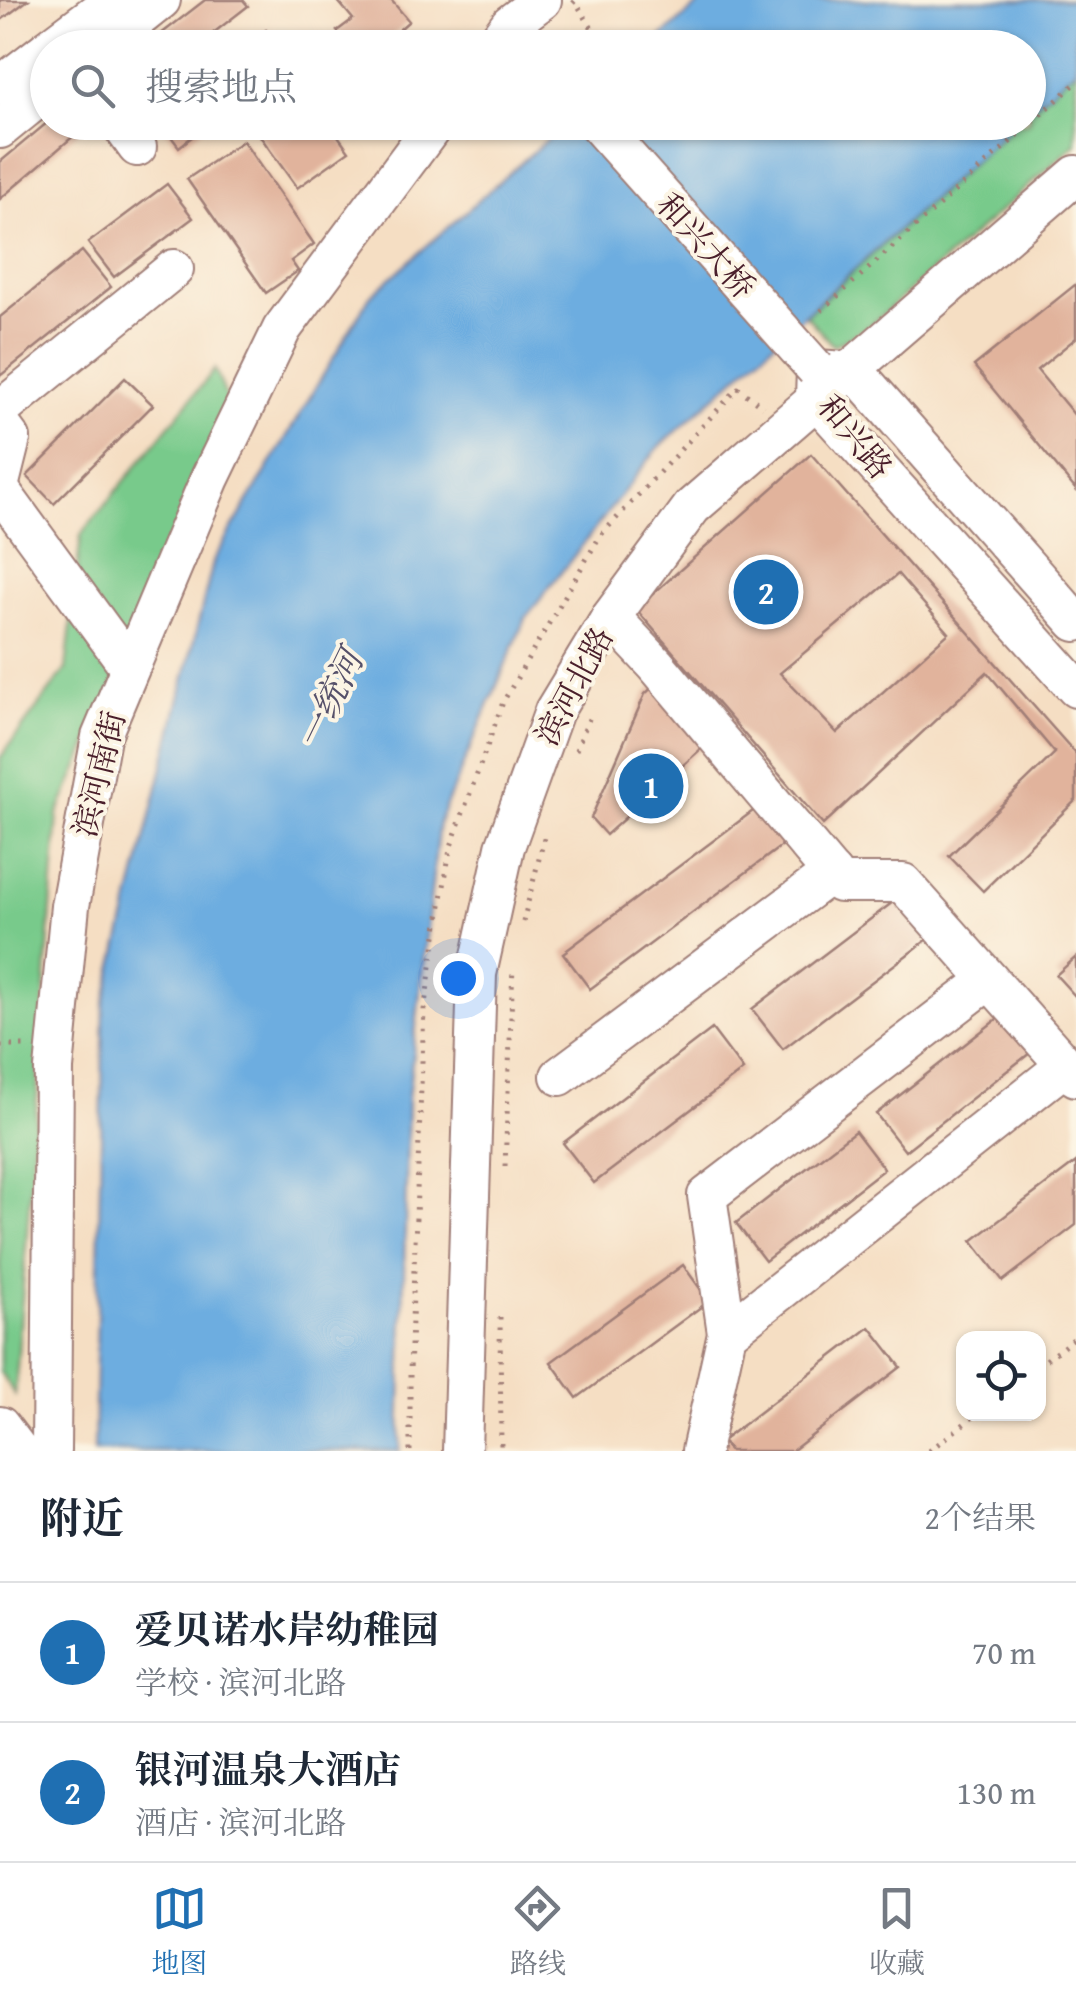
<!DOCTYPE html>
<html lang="zh">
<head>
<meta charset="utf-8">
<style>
  :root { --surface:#fff; --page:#f2f2f3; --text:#1f2937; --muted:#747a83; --line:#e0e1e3; --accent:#1f6fb2 }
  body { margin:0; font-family:"Gentium Book Plus","Noto Serif SC",serif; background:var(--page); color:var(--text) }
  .controls { position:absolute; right:30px; bottom:30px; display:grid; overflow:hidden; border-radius:20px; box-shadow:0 2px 8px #0004 }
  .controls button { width:90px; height:90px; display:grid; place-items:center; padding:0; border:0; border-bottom:2px solid var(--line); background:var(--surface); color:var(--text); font:50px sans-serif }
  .you { position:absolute; left:458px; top:978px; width:35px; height:35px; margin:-25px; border:8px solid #fff; border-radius:50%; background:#1a73e8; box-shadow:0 0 0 15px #1a73e833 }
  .badge { display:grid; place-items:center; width:65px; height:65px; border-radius:50%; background:var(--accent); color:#fff; font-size:32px; font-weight:700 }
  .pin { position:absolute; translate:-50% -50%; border:5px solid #fff; box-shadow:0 2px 10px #0006 }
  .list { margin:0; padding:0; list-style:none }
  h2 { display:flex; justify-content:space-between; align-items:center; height:130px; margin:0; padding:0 40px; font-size:42px }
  h2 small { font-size:32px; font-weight:400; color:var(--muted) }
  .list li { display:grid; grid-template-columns:65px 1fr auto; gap:30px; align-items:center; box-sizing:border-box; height:140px; padding:0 40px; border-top:2px solid var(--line) }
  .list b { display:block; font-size:38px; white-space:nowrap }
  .list p { margin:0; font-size:32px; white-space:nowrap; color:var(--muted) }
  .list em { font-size:32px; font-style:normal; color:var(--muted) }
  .icon { flex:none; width:55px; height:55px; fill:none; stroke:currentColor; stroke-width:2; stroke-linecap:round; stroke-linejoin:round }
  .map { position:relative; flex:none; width:1076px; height:1451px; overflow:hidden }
  .search { position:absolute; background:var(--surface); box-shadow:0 2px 8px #0004; left:30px; right:30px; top:30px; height:110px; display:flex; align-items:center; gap:25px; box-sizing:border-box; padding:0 35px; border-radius:55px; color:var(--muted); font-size:38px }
  .sheet { height:410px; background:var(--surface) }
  nav { display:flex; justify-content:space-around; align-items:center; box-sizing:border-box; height:140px; border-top:2px solid var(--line); background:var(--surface); font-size:28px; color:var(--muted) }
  nav a { display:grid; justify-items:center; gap:5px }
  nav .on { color:var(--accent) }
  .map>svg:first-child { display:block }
  .green { fill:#78ca8b; stroke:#61745b; stroke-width:2.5 }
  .water { fill:#6dade0; stroke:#5c6686; stroke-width:2.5 }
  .building { fill:#e1b39c; fill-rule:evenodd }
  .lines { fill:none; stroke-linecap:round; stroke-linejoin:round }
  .minor-casing { stroke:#a07e77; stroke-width:42 }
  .path { stroke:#a07e77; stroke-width:5; stroke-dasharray:2.5 8; stroke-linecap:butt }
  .minor { stroke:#fff; stroke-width:38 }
  .minor-bridge-casing { stroke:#a07e77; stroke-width:42; stroke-linecap:butt }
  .minor-bridge { stroke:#fff; stroke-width:38 }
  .labels { text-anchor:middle; stroke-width:8; stroke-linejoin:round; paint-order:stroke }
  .street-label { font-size:32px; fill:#4a1f2b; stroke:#fcf5e5 }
  .water-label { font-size:35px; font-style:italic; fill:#56516a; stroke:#fcf5e5 }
</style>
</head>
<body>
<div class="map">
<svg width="1076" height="1451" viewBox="0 0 1076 1451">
  <rect width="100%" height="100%" fill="#fcf5e5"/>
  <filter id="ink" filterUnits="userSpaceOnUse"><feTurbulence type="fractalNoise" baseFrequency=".01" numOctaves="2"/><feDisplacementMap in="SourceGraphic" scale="20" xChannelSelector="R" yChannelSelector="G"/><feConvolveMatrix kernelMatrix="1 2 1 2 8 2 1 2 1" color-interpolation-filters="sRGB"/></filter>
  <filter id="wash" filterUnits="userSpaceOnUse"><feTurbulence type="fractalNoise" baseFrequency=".0048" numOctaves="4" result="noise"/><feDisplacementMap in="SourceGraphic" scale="40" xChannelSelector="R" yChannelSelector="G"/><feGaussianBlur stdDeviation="2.25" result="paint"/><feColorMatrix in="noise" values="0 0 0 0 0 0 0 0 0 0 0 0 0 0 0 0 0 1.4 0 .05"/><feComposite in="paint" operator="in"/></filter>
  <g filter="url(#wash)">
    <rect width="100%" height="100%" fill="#f5dec3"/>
    <g class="green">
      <polygon points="1076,68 1076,144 872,324 833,346 806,315 1016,123 1028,122 1029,111"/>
      <polygon points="215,369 233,414 58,814 15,1395 0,1372 0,758 66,669 81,535"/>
    </g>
    <g class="water">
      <polygon points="704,0 1076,0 1076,68 1029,111 1028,48 650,47"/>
      <polygon points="566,123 1016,123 657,449 525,619 439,822 408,1098 400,1451 94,1451 104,1006 214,559 370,296"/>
    </g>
    <g id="blocks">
      <g class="building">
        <polygon points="0,0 28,0 0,21"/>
        <polygon points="205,0 243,0 248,6 194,48 143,48"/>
        <polygon points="337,0 391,0 409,21 378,48 351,48 337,31 353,19"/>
        <polygon points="266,30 279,48 242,48"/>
        <polygon points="48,122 90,122 0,199 0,162"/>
        <polygon points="160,122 211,122 179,147"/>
        <polygon points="264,122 328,122 349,151 297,188 255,129"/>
        <polygon points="243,141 314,244 291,261 298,271 266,293 187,179"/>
        <polygon points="167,184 193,218 114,277 88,243"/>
        <polygon points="82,251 111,287 0,376 0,317"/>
        <polygon points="1076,284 1076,338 1037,370 1076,417 1076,490 974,366"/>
        <polygon points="125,378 153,405 54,504 27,476"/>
        <path d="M 811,454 L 1076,754 L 1076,800 L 983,891 L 949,856 L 1055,753 L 987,672 L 823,825 L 636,609 ZM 898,574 L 949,633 L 837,733 L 780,673 Z"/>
        <polygon points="659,681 712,739 606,835 591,818 645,694"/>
        <polygon points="761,805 788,841 590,989 563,953"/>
        <polygon points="901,896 932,936 783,1049 752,1009"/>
        <polygon points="1076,957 1076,997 1056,975"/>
        <polygon points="1006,1012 1035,1049 905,1151 876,1114"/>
        <polygon points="712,1029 743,1070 594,1183 563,1143"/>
        <polygon points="855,1131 884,1169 765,1261 736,1223"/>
        <polygon points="1076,1162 1076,1225 1003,1281 972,1241"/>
        <polygon points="683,1265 709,1301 577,1398 551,1362"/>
        <polygon points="870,1327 901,1367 792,1451 730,1451 722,1441"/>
      </g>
    </g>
  </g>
  <g filter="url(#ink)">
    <use href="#blocks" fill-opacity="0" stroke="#a07e77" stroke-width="2.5"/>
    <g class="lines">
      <g class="minor-casing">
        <g id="minor">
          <polyline points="49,48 113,0"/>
          <polyline points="101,48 161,0"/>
          <polyline points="492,48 510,24 542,0"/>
          <polyline points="0,86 48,49"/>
          <polyline points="119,122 137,147"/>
          <polyline points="0,129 48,90"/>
          <polyline points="0,410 174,269"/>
          <polyline points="0,424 11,439 0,483"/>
          <polyline points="0,490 125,661"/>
          <polyline points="611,617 656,665 840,883 903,883 1076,1077"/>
          <polyline points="1076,622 858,375 847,371 816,369 815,398 1076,688"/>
          <polyline points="560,1076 832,873"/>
          <polyline points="727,1333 1065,1066"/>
          <polyline points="0,1426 19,1451"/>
          <polyline points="51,1451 54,1069 70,906 101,737 210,478 282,329 436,122"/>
          <polyline points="462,1451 477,974 505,847 554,711 611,617 692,507 1076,175"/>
          <polyline points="701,1451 727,1333 707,1196 989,980"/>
        </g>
      </g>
      <g class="path">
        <polyline points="573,3 575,1 596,35"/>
        <polyline points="821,311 1076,83"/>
        <polyline points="576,750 591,714"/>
        <polyline points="523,922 546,831"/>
        <polyline points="0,1046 28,1046"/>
        <polyline points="505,1166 513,967"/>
        <polyline points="500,1317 501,1451"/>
        <polyline points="1038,1366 1076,1337"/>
        <polyline points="410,1451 410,1372 424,1010 450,849 503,702 600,536 738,388 763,407"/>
        <polyline points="929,1451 977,1414"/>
      </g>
      <use href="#minor" class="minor"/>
      <g class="minor-bridge-casing">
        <polyline id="minor-bridge" points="596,122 816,369"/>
      </g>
      <use href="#minor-bridge" class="minor-bridge"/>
    </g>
  </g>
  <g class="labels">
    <g class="street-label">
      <text transform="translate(706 246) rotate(48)" y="11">和兴大桥</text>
      <text transform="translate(855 437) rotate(51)" y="11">和兴路</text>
      <text transform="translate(574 686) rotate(-62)" y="11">滨河北路</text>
      <text transform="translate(99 774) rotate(-76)" y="11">滨河南街</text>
    </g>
    <g class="water-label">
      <text transform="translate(330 700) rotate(-64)" y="12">一统河</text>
    </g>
  </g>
</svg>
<div class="controls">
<button><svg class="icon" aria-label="locate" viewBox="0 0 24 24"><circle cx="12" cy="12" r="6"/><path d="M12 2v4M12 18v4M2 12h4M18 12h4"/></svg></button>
</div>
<div class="you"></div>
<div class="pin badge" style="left:651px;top:786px">1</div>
<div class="pin badge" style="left:766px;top:592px">2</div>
<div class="search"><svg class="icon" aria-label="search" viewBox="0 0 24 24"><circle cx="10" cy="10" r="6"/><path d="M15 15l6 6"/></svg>搜索地点</div>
</div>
<section class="sheet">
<h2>附近<small>2个结果</small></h2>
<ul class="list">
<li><span class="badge">1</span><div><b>爱贝诺水岸幼稚园</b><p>学校 · 滨河北路</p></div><em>70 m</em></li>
<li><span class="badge">2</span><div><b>银河温泉大酒店</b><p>酒店 · 滨河北路</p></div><em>130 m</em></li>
</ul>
</section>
<nav>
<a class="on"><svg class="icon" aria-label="map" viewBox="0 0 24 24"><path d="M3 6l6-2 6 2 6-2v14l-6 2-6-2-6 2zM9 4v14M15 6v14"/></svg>地图</a>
<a><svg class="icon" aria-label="directions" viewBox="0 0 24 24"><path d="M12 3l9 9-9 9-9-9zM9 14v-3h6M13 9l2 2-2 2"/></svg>路线</a>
<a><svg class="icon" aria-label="saved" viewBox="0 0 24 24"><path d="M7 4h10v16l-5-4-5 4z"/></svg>收藏</a>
</nav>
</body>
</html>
